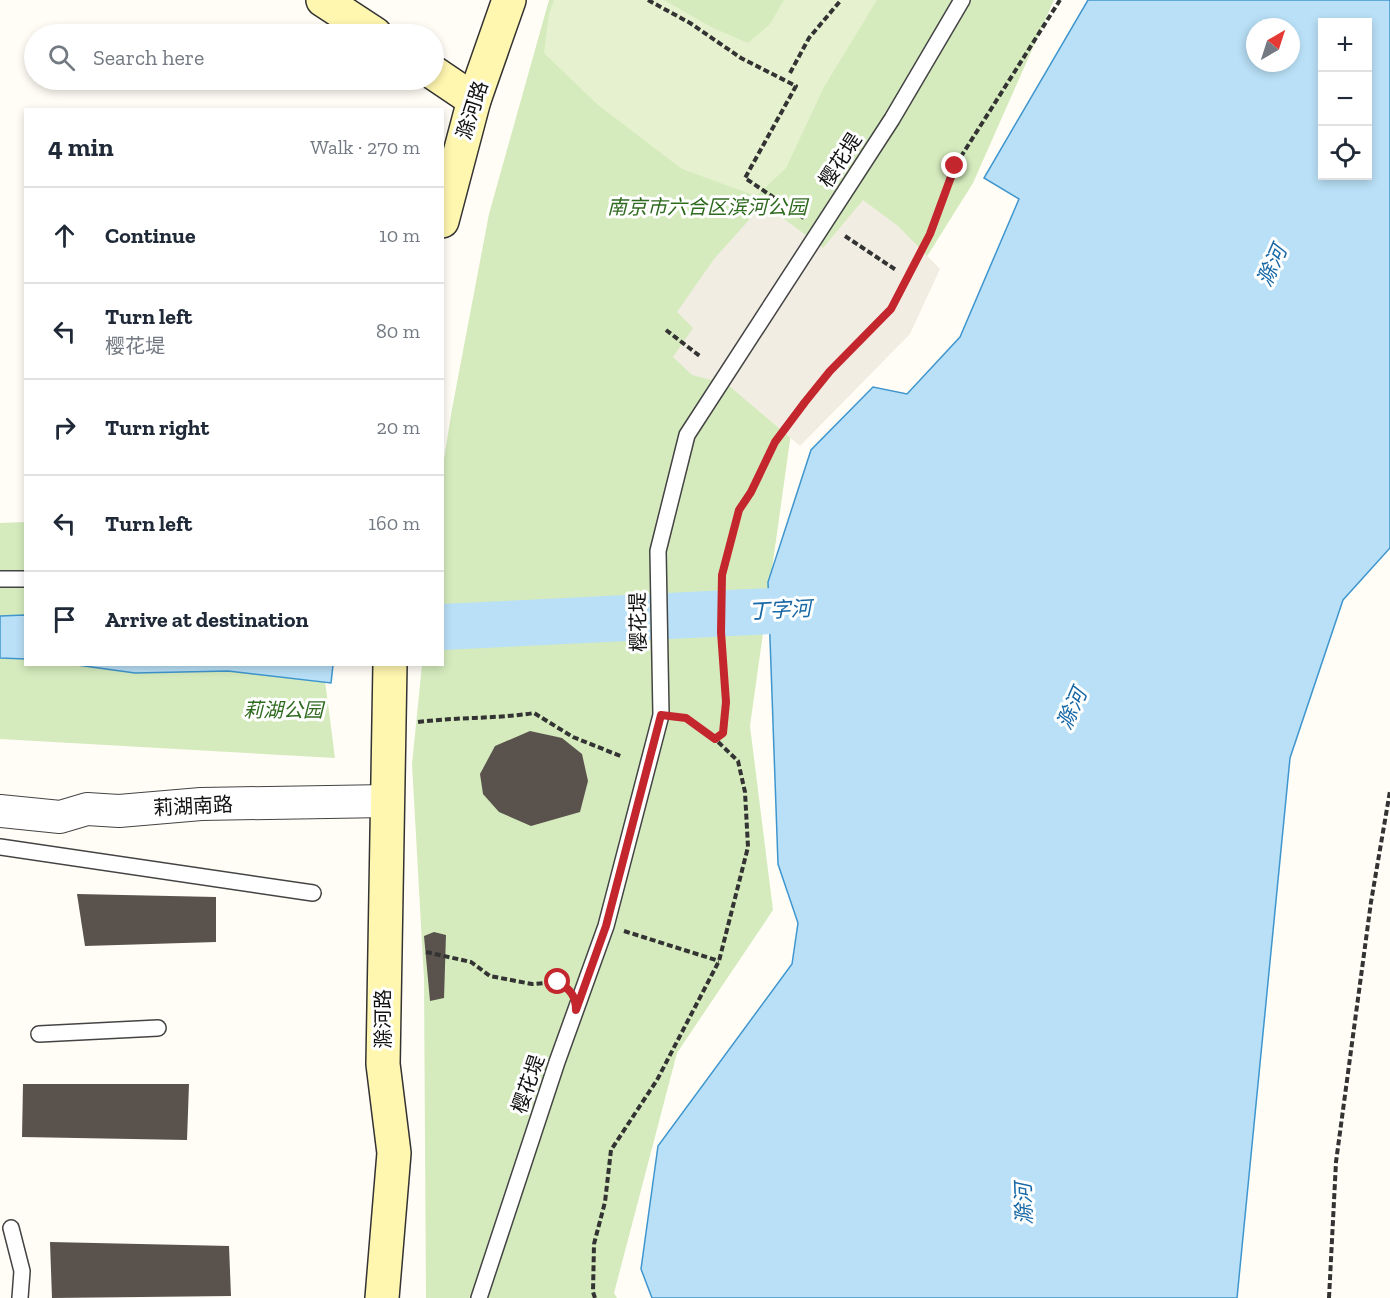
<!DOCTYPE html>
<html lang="en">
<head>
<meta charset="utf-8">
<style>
  :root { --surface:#fff; --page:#f6f6f7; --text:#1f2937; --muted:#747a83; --line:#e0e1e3 }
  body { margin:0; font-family:"Zilla Slab","Noto Sans SC",serif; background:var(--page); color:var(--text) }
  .controls { position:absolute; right:18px; top:18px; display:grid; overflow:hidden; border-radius:0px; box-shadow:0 3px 9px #0003 }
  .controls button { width:54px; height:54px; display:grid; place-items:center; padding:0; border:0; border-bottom:2px solid var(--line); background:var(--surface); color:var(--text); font:30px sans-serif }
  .compass { position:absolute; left:1246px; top:18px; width:54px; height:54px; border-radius:50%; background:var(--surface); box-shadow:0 3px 9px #0003; rotate:39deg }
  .stop { position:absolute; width:18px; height:18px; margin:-14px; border:4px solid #c4262e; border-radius:50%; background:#fff }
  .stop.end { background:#c4262e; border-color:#fff; box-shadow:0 2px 6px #0008 }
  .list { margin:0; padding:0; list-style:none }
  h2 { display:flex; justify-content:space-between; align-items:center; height:78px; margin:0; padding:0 24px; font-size:26px }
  h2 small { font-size:20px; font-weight:400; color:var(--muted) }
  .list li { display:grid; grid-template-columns:39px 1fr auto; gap:18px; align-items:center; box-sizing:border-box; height:96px; padding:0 24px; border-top:2px solid var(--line) }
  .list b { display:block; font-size:22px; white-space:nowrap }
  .list p { margin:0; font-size:20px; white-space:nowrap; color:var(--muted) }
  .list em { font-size:20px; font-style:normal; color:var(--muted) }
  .icon { flex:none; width:33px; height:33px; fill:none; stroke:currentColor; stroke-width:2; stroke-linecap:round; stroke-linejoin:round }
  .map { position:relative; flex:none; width:1390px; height:1298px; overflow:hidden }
  .search { position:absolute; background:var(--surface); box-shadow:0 3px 9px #0003; left:24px; top:24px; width:420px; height:66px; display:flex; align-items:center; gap:15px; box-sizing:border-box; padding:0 21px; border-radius:33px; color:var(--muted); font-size:22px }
  .panel { position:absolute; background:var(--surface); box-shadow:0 3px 9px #0003; left:24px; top:108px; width:420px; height:558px; border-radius:0px }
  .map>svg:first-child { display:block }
  .green { fill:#d5ebbd }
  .pitch { fill:#e6f2cf }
  .plaza { fill:#f1ede2 }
  .water { fill:#b9e0f7; stroke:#3f96cf; stroke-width:1.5; fill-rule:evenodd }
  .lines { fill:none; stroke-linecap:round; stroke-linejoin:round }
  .river { stroke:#b9e0f7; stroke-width:46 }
  .building { fill:#5a524d }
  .lane-casing { stroke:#444; stroke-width:18 }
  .street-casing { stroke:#444; stroke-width:34 }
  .secondary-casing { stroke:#333; stroke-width:36 }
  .path { stroke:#333; stroke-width:4; stroke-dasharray:6 3; stroke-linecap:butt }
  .lane { stroke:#fff; stroke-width:15 }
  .street { stroke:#fff; stroke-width:32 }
  .secondary { stroke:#fff6b0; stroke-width:33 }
  .route { stroke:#c4262e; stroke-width:8 }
  .labels { text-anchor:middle; stroke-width:6; stroke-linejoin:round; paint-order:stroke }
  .street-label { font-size:20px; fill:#111; stroke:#fff }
  .park-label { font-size:20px; font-style:italic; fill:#2f6b1f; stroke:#fff }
  .water-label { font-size:21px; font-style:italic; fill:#1768a6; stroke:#fff }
</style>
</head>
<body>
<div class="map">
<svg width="1390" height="1298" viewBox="0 0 1390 1298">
  <rect width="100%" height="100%" fill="#fffdf5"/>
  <g class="green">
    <polygon points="549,0 1054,0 973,183 904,293 791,433 750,726 773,910 677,1053 614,1293 617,1298 426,1298 424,979 412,764 422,665 442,664 442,472 452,409 489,214"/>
    <polygon points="25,522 26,664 323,665 335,758 0,739 0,523"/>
  </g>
  <polygon class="pitch" points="554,0 664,0 713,28 748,43 770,24 784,0 877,0 824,87 786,168 756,196 682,169 598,105 544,53 549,14"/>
  <polygon class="plaza" points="863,200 898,226 940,269 910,334 800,446 727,384 692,375 673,357 693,328 677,312 714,259 766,201 783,218 823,248"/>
  <g class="water">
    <path d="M 1088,0 L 1390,0 L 1390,548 L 1343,600 L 1290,758 L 1237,1298 L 652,1298 L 641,1269 L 658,1146 L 792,964 L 798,923 L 778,864 L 768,582 L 811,450 L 873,387 L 907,394 L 960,337 L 1019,199 L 984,178 ZM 1322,22 L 1368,22 L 1368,176 L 1322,176 ZM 1255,27 L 1291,27 L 1291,63 L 1255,63 Z"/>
    <polygon points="25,615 25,659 0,658 0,616"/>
    <polygon points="77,665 333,664 333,665 331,683 228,671 135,673"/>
  </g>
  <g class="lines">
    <polyline class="river" points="442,627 834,608"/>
  </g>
  <g class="building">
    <polygon points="530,731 562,738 582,754 588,781 580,812 531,826 499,812 483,794 480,774 495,746"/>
    <polygon points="77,894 216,897 216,942 85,946"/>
    <polygon points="434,932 446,935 444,998 430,1001 424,936"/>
    <polygon points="23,1084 189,1084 187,1140 22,1137"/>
    <polygon points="50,1242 229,1246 231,1296 52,1298"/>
  </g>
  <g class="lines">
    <g class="lane-casing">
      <g id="lane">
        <polyline points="0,579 26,579"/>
        <polyline points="0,847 313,893"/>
        <polyline points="39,1034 158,1028"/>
        <polyline points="11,1228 22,1271 20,1298"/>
        <polyline points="479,1298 557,1062 606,926 661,715 658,551 687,435 892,119 962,0"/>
      </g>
    </g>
    <g class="street-casing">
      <polyline id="street" points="0,811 60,817 87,809 119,811 201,804 387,801"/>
    </g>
    <g class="secondary-casing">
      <g id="secondary">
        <polyline points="323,0 375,34"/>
        <polyline points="434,73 474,100"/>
        <polyline points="442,221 474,100 509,0"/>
        <polyline points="382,1298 394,1153 383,1064 390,664"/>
      </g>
    </g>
    <g class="path">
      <polyline points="648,0 690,23 741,58 796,86 745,178 804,218"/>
      <polyline points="790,73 809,38 841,0"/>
      <polyline points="845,236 896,270"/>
      <polyline points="666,330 701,357"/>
      <path d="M 418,722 C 457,717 495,719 534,713 L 573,737 L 623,757"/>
      <polyline points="715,739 723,733 726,702 721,632 722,575 739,510 751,492 775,443 805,402 830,371 891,309 930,234 955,166 1060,0"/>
      <polyline points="624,931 719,961"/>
      <polyline points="426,952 471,962 490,976 532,984 558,982 564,986"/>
      <polyline points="595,1298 593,1292 594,1244 605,1202 611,1150 657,1080 719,961 748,847 745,792 738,761 715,739 686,718 680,718"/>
      <polyline points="1329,1298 1336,1162 1371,902 1390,791"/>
    </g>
    <use href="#lane" class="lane"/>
    <use href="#street" class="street"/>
    <use href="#secondary" class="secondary"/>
  </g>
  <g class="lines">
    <path class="route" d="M 558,982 C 570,989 576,996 576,1010 L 606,926 L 661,715 L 686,718 L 715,739 L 723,733 L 726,702 L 721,632 L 722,575 L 739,510 L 751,492 L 775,442 L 805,402 L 830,371 L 891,309 L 930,234 L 955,166"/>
  </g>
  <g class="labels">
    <g class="street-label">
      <text transform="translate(472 110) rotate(-72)" y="7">滁河路</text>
      <text transform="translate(840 160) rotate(-57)" y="7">樱花堤</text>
      <text transform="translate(638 622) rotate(-91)" y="7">樱花堤</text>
      <text transform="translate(193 806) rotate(-3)" y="7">莉湖南路</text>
      <text transform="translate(383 1019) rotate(-90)" y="7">滁河路</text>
      <text transform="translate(528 1084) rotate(-71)" y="7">樱花堤</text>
    </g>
    <g class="park-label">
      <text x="707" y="214">南京市六合区滨河公园</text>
      <text x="283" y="717">莉湖公园</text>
    </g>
    <g class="water-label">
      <text transform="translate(1272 266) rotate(-66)" y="7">滁河</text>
      <text transform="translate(780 610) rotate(-3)" y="7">丁字河</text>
      <text transform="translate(1072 709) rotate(-66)" y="7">滁河</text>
      <text transform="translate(1024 1204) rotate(-92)" y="7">滁河</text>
    </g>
  </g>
</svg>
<div class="controls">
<button>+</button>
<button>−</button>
<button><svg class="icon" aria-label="locate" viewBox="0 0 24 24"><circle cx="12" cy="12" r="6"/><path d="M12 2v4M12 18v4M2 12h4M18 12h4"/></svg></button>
</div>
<svg class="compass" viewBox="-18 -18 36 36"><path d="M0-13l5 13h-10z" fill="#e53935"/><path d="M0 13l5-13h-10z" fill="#747a83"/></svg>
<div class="stop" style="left:558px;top:982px"></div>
<div class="stop end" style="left:955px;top:166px"></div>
<div class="search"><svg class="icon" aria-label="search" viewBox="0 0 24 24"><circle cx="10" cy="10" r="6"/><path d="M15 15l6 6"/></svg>Search here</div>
<section class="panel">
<h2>4 min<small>Walk · 270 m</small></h2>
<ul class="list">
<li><svg class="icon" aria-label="ahead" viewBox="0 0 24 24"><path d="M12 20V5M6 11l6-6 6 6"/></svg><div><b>Continue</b></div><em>10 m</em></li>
<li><svg class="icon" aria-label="left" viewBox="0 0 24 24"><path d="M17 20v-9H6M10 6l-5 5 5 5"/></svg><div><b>Turn left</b><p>樱花堤</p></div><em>80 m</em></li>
<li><svg class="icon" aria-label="right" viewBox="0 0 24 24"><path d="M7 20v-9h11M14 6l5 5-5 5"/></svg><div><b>Turn right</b></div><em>20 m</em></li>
<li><svg class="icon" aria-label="left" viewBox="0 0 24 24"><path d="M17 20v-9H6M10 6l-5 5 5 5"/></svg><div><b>Turn left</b></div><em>160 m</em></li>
<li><svg class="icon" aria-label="arrive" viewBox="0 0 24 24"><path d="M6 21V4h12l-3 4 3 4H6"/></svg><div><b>Arrive at destination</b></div></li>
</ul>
</section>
</div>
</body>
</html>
